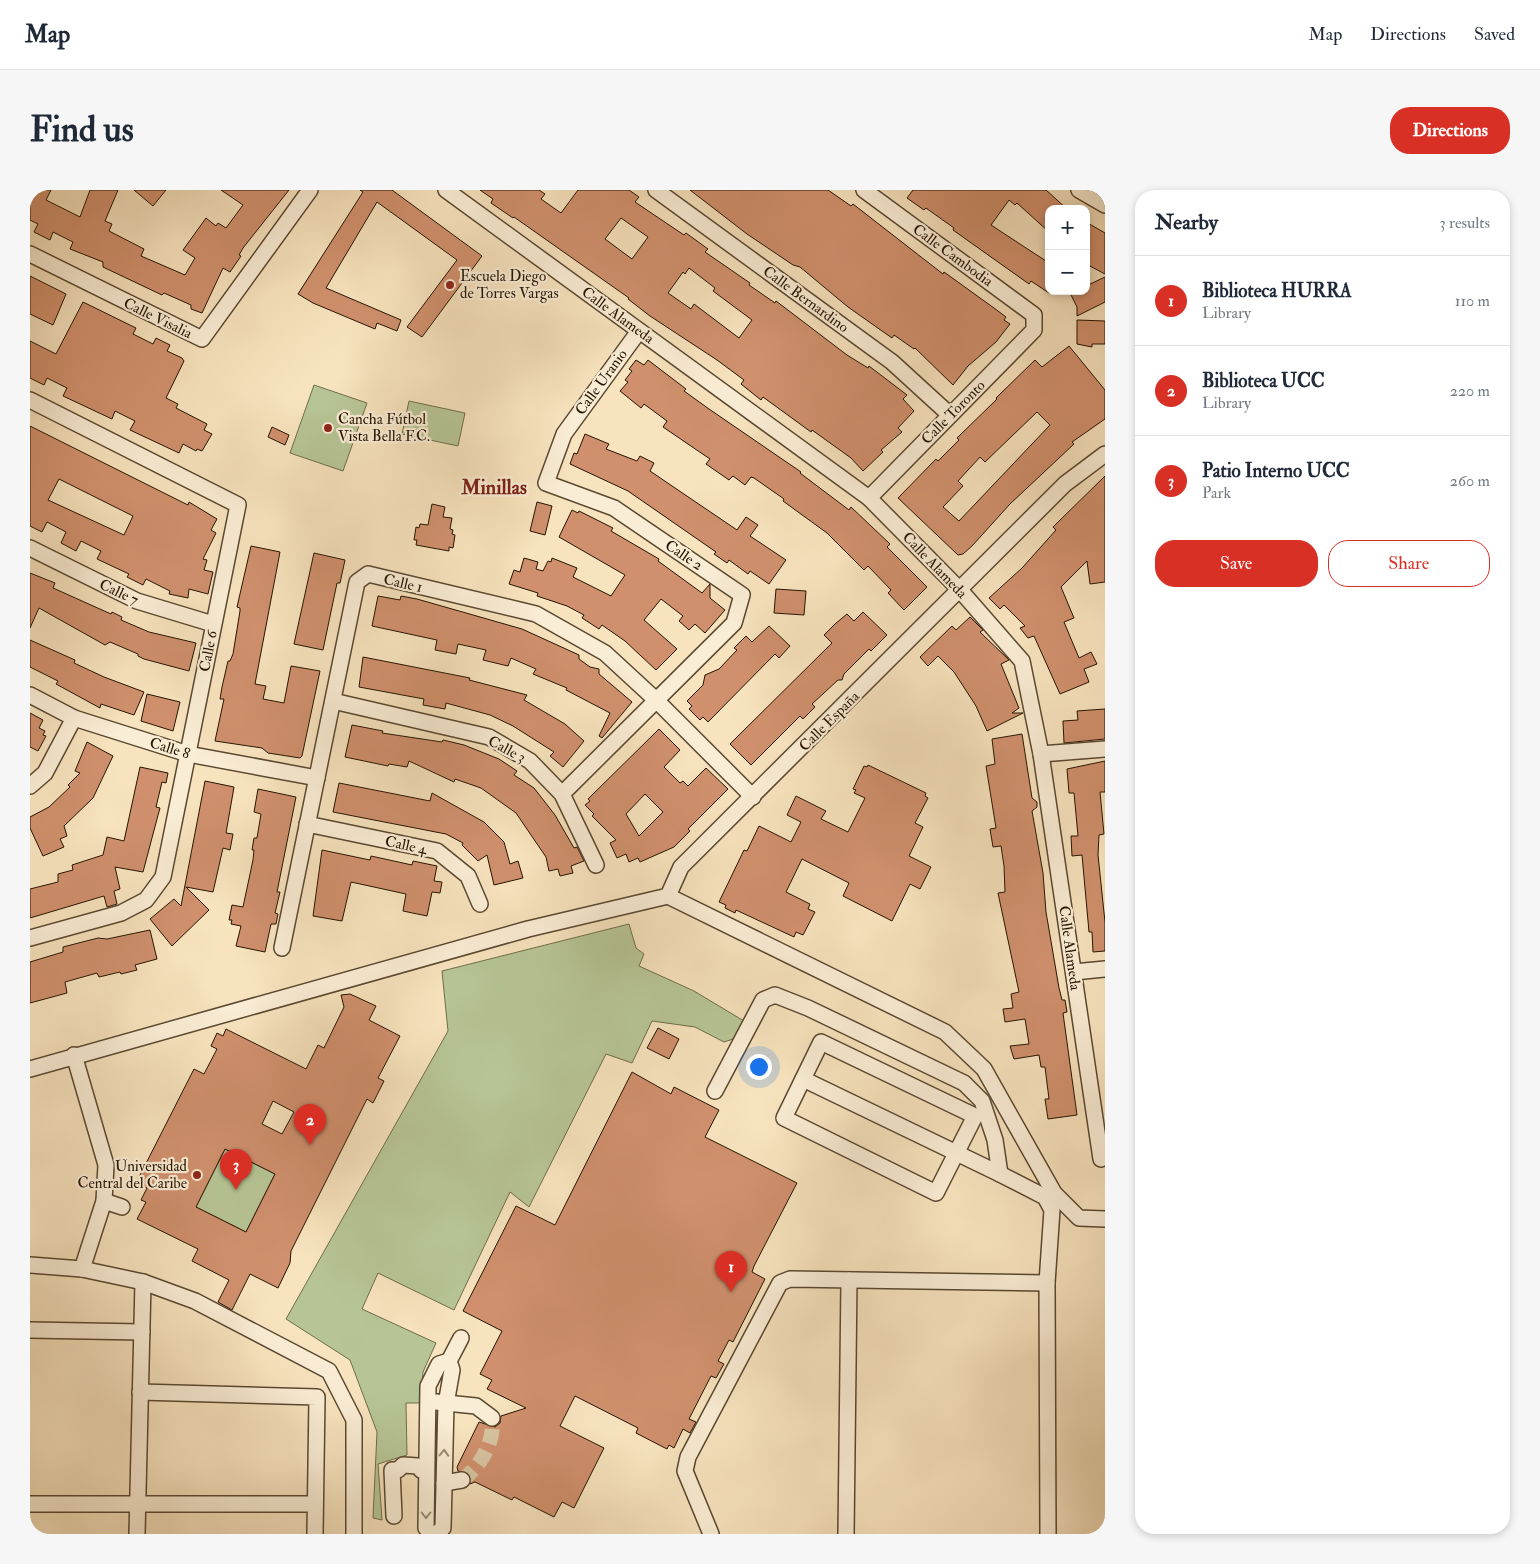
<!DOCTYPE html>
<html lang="en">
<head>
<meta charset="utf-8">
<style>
  :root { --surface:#fff; --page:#f6f6f7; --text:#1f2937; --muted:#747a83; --line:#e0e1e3; --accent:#d93025 }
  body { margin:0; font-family:"IM FELL Double Pica",serif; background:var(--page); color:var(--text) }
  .controls { position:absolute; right:15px; top:15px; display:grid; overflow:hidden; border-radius:10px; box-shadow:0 2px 8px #0003 }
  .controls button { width:45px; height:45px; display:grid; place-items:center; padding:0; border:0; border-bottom:1px solid var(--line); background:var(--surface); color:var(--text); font:25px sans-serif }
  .you { position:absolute; left:728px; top:876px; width:18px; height:18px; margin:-12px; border:4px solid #fff; border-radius:50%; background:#1a73e8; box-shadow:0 0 0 8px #1a73e833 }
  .badge { display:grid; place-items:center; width:32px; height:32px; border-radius:50%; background:var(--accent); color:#fff; font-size:16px; font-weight:700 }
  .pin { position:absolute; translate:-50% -41px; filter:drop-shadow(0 1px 2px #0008) }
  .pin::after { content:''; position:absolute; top:26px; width:18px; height:15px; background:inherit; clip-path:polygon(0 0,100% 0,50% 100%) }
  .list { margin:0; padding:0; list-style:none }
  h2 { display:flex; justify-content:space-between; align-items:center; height:65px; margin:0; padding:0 20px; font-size:21px }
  h2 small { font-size:16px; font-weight:400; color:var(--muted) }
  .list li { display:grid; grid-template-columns:32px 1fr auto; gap:15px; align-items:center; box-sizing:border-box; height:90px; padding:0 20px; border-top:1px solid var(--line) }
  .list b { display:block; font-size:19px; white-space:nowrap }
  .list p { margin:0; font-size:16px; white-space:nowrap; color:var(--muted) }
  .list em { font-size:16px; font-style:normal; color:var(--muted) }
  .actions { display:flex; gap:10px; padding:15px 20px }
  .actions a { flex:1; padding:11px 0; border:1px solid var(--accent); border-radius:20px; text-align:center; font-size:18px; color:var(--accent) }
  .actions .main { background:var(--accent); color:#fff }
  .map { position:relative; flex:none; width:1075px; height:1344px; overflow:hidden; border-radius:20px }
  header { display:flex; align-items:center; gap:30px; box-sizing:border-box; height:70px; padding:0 25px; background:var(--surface); border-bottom:1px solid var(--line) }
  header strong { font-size:24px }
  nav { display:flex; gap:28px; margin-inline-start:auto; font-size:18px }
  .intro { display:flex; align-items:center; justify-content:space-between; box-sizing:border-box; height:120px; padding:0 30px }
  h1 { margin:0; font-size:35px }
  .button { padding:12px 22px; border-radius:20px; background:var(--accent); color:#fff; font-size:18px; font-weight:700 }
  main { display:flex; gap:30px; padding:0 30px }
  aside { flex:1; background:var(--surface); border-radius:20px; box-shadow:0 2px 8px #0003 }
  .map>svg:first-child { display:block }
  .green { fill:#b7c596; stroke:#6e6c4b }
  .building { fill:#d0906d; stroke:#251400; fill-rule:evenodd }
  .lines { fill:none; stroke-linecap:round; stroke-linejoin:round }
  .minor-tunnel { stroke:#d8c4a2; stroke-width:15; stroke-dasharray:15 8; stroke-linecap:butt }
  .minor-casing { stroke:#5a4830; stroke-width:18 }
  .minor { stroke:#faedd5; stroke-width:15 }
  .oneway { stroke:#9a8b75 }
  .poi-dot { fill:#8f2418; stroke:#faedd5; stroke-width:2 }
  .labels { text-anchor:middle; stroke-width:4.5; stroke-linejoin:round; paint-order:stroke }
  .street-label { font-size:15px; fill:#251400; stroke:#faedd5 }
  .poi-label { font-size:15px; fill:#251400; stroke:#faedd5; text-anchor:start }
  .district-label { font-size:20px; font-weight:bold; fill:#7a1f14; stroke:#faedd5 }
</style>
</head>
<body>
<header>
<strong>Map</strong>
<nav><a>Map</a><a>Directions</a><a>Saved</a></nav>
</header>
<div class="intro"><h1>Find us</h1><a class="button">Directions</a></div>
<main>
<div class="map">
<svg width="1075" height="1344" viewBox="0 0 1075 1344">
  <rect width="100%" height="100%" fill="#f7e3be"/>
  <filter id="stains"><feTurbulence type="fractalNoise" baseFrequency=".004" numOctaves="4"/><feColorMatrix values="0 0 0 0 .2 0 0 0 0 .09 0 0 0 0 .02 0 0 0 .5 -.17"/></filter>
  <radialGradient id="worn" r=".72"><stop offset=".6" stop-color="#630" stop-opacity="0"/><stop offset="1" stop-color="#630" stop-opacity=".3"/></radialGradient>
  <g class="green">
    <polygon points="284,195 337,213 313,281 260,263"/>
    <polygon points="379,211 435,223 428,256 372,244"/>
    <polygon points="599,734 606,758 614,764 609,776 664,801 714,831 706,848 694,852 665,837 622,831 602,873 576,864 499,1017 480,1002 424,1120 348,1083 332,1119 406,1153 393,1182 391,1213 376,1213 377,1265 348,1274 352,1330 343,1328 347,1242 320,1170 256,1129 418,841 412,781"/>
    <polygon points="195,959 245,984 216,1042 166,1017"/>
  </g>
  <g class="building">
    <polygon points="6,0 21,0 16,10 50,27 60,0 88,0 75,31 82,34 79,41 114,59 111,66 155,85 165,68 153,60 176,28 186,36 188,33 196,38 213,15 191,0 259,0 213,58 209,65 211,66 200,82 193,78 172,123 161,119 161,115 134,103 132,105 73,77 73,72 40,59 43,52 23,42 20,50 4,42 8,34 0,30 0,3 4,5"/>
    <polygon points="104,0 136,0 123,16"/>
    <polygon points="330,0 362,0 452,66 392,147 377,137 427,70 347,12 296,98 371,130 367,141 347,133 345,139 283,113 268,104 333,2"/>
    <path d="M 450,0 L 509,0 L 515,4 L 511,9 L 531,23 L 548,0 L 599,0 L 609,7 L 605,12 L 654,45 L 656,43 L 678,59 L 675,62 L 720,93 L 719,95 L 745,113 L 746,111 L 817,165 L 838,178 L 839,176 L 877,205 L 873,209 L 884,221 L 868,238 L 872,242 L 851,260 L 853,262 L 833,281 L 821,268 L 782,240 L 781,242 L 733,207 L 731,210 L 711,194 L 714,190 L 687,170 L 620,126 L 598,109 L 599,108 L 484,27 L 483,28 L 461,13 L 463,9 ZM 591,28 L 618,47 L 602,69 L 575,49 ZM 659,78 L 685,98 L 683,101 L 722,130 L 709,148 L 664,114 L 661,119 L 638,103 L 653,82 L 655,84 Z"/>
    <polygon points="660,0 798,0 821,16 823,14 913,84 914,82 964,118 976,127 974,130 980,134 966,152 938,176 923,195 885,158 884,159 864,145 862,148 818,117 770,77 763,75 717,44"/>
    <polygon points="883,0 1016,0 1037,19 1019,19 1019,42 987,13 985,15 979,10 961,35 1019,73 1019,103 1001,91 999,94 923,40 924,38 896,18 894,20 877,8"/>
    <polygon points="1056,32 1075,43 1075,84 1056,74"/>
    <polygon points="0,86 36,104 23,135 0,124"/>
    <polygon points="1075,87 1075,112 1047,126 1047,117 1039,101 1056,101 1056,96"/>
    <polygon points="53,112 106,138 103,144 123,154 126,148 140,155 137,161 152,168 154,171 136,208 148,214 146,218 177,234 174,240 182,244 172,261 167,259 166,261 153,254 149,263 100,240 105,231 85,221 82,229 33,206 37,198 17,188 14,195 0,188 0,151 26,164"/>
    <polygon points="1047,130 1075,131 1075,154 1062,154 1062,157 1047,154"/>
    <path d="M 1039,156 L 1075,200 L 1075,229 L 1042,252 L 1044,254 L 980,314 L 942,356 L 933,364 L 928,365 L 868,308 L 906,269 L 908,271 L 929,250 L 927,248 L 967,209 L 966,208 L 1005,170 L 1012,177 ZM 1007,222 L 1020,235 L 929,331 L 913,317 L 933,296 L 928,291 L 950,267 L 955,272 Z"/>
    <polygon points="606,170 614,175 618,170 656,199 654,201 679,219 771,282 770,283 819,320 821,317 860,354 857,357 897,397 874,420 858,403 861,400 838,376 834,380 797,343 753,311 754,309 724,288 721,287 715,295 703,286 699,290 676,274 680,269 633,237 637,231 614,214 611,218 590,201 598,192 595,190 602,181 599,179"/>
    <path d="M 0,236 L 158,315 L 159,312 L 187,329 L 181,340 L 186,343 L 173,369 L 177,370 L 174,380 L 183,382 L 178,404 L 159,399 L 158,408 L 139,404 L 140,401 L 116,389 L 113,395 L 97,387 L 99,384 L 67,369 L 71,361 L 51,351 L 46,361 L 31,353 L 36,342 L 17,332 L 12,342 L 0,336 ZM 29,289 L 103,326 L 94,345 L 18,310 Z"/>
    <polygon points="242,237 259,245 255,255 238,247"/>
    <polygon points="555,244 579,254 576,259 607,271 610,266 624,273 620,281 707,340 716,327 728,335 720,346 756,370 739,394 720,381 718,384 699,370 697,373 684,364 686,362 598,301 540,274 544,263 547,264"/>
    <polygon points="1075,286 1075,392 1060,394 1057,371 1031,397 1044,428 1034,432 1049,468 1061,462 1067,474 1054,479 1059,492 1030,504 1004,446 998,448 990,438 995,436 974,415 970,419 959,408 992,378 1026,340 1023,337"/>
    <polygon points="507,312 522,316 515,345 500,341"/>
    <polygon points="402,314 415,317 413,327 422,328 420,339 423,340 422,344 425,345 423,358 419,357 419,361 386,355 387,350 384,350 386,337 389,338 390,334 398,335"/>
    <polygon points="542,320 548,323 549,321 583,338 581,341 629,369 628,371 672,403 680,394 680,408 695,420 675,443 665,434 659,440 649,431 653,426 631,409 614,430 647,459 626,480 595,451 572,435 569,439 552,428 554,425 537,416 507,406 508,403 479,394 484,380 490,382 494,368 508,372 506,379 513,381 518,371 521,372 522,368 547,378 543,387 581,406 595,385 529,347"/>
    <polygon points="221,356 250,362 225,494 236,496 233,509 254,513 261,476 290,481 272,566 270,568 238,563 232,558 185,551 194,509 190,509 192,497 198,471 200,471 203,464 210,421 210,418 207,417"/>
    <polygon points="284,363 315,370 310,393 307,393 293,460 264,454"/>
    <polygon points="0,383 25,393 23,398 81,424 82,422 92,427 91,430 119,442 166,453 159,481 114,469 108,466 108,464 80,452 75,455 9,418 0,438"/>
    <polygon points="746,399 776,401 774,425 744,423"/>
    <polygon points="348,406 370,410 371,406 387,409 492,439 549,465 549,469 560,477 569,479 569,484 602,512 572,548 569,546 580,523 536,500 537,498 503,484 506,479 481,468 478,476 453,470 456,460 428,454 426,464 405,460 407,450 342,436"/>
    <polygon points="833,422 857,445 841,461 839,459 814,484 812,490 808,490 782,514 785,517 773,529 770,526 721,575 700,554 802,453 794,445 805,434 817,424 824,431"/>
    <polygon points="940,427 953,440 950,442 979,470 971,474 989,518 982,523 993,523 957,541 946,516 924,482 908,466 898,476 890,467 922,436 926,440"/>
    <polygon points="739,436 760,456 749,468 745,464 678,532 673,527 670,530 659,519 662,516 657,511 673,495 675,485 689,479 707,460 704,458 716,446 722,452"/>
    <polygon points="0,450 45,470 44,473 74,487 114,502 104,525 71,514 70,518 26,494 28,491 0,477"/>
    <polygon points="333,467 440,488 439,490 497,505 494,510 535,534 554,551 533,577 520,566 524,562 483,536 460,525 416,513 415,519 393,515 394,509 329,497"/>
    <polygon points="117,504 150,512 143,541 111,531"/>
    <polygon points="1075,519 1075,549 1034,553 1033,531 1048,530 1047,521"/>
    <polygon points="0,523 13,530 9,538 15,541 13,545 16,546 8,561 0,557"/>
    <polygon points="322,535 353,541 352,543 412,552 413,550 434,555 469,569 487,581 484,585 504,598 525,625 544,658 547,657 554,671 541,676 543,683 530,686 528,679 519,681 516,667 486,623 451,598 425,589 424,592 379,571 377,577 359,574 358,576 315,567"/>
    <path d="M 629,539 L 650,560 L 634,577 L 650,593 L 653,591 L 658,596 L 676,578 L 698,599 L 658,639 L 660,641 L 644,657 L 610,672 L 608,668 L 599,672 L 596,664 L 587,668 L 580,653 L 586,650 L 562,626 L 564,624 L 555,615 L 560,611 L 558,609 ZM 615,604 L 633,622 L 609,646 L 596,624 Z"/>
    <polygon points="992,544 1002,608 1007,612 1007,617 1002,621 1013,683 1016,722 1029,798 1032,810 1035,810 1037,822 1033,823 1047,925 1018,929 1015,909 1019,909 1015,877 1011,877 1009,865 984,869 980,856 999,854 995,829 975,832 973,819 983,818 981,804 989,802 968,703 975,702 974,676 971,656 963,657 960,639 966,638 956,576 965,574 962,549"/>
    <polygon points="57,552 83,566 63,608 34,636 37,646 30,649 34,657 13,666 0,638 0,627 19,617 40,597 38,595 50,583 45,581"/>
    <polygon points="1075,571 1075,602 1070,602 1074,644 1069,645 1068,665 1075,732 1075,761 1063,762 1062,742 1059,742 1052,665 1042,666 1041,646 1048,646 1044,603 1039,603 1037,579"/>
    <polygon points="838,575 896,603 895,606 898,608 885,633 893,637 879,666 901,677 890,699 880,694 862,731 813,706 819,693 772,669 756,702 780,714 778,719 785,722 773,745 766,742 764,747 706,720 705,723 695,718 696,715 689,712 714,660 717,661 729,636 761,652 771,632 757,625 766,606 796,621 791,629 818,642 835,608 824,603 826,600 823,599 834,576 837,577"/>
    <polygon points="110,577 138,583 136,593 132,592 126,617 130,618 127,629 113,682 85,677 90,699 84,701 87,714 77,717 74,706 0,728 0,699 28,692 28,684 43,680 42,675 73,665 77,647 94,651"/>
    <polygon points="175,591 204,597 196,643 203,644 200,660 193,658 183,702 156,697 179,720 142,756 120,729 144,709 151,716"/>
    <polygon points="309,593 400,611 402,603 454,632 474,652 480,674 488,671 493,688 464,695 457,665 448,671 432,655 433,653 416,644 303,622"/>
    <polygon points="228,599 266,607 247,702 250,702 245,723 248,724 246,734 241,734 235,762 206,756 211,736 201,734 202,730 199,730 202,715 213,717 223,670 224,660 222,660 224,648 227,648 231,624 224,622"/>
    <polygon points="292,660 340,670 341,666 382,675 383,671 407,676 404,691 412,692 410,703 402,702 397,726 373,721 376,704 321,692 312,731 283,726"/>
    <polygon points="120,740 127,769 105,775 107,780 91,784 90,782 69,787 67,783 35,792 37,803 0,813 0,772 33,762 33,757 68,748 77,749"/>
    <path d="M 320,804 L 346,816 L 339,830 L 370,846 L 348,888 L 354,891 L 343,913 L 337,909 L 261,1061 L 260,1073 L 248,1098 L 220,1084 L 202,1120 L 188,1112 L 199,1090 L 162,1071 L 168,1059 L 107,1029 L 116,1012 L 111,1010 L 117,998 L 106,993 L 164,879 L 174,884 L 187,859 L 181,856 L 187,843 L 193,846 L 196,839 L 276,879 L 288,855 L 294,858 L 314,817 L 311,805 ZM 243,911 L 264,922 L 252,944 L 232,934 ZM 195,959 L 245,984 L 216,1042 L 166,1017 Z"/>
    <polygon points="628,838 649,849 639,869 617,858"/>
    <polygon points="602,882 641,904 644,897 689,920 675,947 767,993 724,1076 722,1082 735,1089 703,1152 699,1150 688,1171 694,1174 686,1188 681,1186 659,1229 666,1232 660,1243 653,1239 644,1258 639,1255 637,1259 606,1243 608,1238 545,1206 530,1236 574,1258 544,1318 532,1312 524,1327 484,1307 482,1310 445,1292 440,1294 439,1284 428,1281 427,1277 449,1232 465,1237 470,1233 471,1226 496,1218 457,1199 462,1190 450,1184 472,1141 433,1121 486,1016 525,1035"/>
  </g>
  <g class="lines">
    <path class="minor-tunnel" d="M 432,1290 C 451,1276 465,1252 462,1228"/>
    <g class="minor-casing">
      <g id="minor">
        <polyline points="416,0 839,308 930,400 992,471 1011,564 1071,969"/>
        <polyline points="626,0 862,172 920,225"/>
        <polyline points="834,0 1004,125 1004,140 839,308"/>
        <polyline points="1049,0 1075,15"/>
        <polyline points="0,64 172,149 280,0"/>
        <polyline points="0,210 208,315 133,687 116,710 91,723 0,748"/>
        <polyline points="0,358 107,411 183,434"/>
        <polyline points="0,505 44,528 158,564 287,588"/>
        <polyline points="303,511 459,547 500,571 532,604 566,675"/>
        <polyline points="1011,564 1075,559"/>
        <polyline points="0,596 15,583 44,528"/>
        <polyline points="532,604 704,433 712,405 584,318 516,293 534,244 609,141"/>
        <polyline points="277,634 407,661 438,686 450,714"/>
        <polyline points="638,706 915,842 954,879 1024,1003 1049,1028 1075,1029"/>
        <polyline points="252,758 327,392 338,384 506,424 575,463 626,510 723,607"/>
        <polyline points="1044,782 1075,779"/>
        <polygon points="791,852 945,926 906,1003 754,928"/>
        <polyline points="44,865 76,975 74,1011 52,1079"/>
        <polyline points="0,879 498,739 638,706 651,677 1035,294 1075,264"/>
        <polyline points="773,889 970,984"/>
        <polyline points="685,901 733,810 745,805 778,818 934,893 952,911 965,950 970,984 1015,1007 1022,1020 1017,1093 1018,1344"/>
        <polyline points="74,1011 92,1017"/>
        <polyline points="0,1075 52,1079 113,1092 165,1111 299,1181 324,1230 324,1344"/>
        <polyline points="0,1140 112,1142"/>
        <polyline points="419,1171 431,1148"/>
        <polyline points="110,1202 287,1207 285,1344"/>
        <polyline points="406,1212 446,1216 462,1228"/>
        <polyline points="414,1293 432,1290"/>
        <polyline points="0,1314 285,1314"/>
        <polyline points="364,1326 362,1280 368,1280 373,1275 388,1276 391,1280"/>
        <polyline points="107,1344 113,1092"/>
        <polyline points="401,1344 396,1338 398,1196 409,1174 419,1171 422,1180 416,1214 413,1338 406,1344"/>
        <polyline points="681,1344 655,1281 658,1267 750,1093 760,1089 1017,1093"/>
        <polyline points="816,1344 819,1090"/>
      </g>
    </g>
    <use href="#minor" class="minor"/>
  </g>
  <defs><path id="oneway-chevron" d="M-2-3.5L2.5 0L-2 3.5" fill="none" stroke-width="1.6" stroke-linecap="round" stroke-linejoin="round" transform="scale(1.25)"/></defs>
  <g class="oneway">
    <use href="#oneway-chevron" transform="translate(414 1263) rotate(-88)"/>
    <use href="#oneway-chevron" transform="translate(396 1325) rotate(90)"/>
  </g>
  <g class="poi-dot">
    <circle cx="420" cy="95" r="5"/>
    <circle cx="298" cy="238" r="5"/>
    <circle cx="167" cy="985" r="5"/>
  </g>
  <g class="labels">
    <g class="street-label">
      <text transform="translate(923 65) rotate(36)" y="5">Calle Cambodia</text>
      <text transform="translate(776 109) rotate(36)" y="5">Calle Bernardino</text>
      <text transform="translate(588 125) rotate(36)" y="5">Calle Alameda</text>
      <text transform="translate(128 128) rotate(26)" y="5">Calle Visalia</text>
      <text transform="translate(571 192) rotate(-54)" y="5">Calle Uranio</text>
      <text transform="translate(923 222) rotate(-45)" y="5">Calle Toronto</text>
      <text transform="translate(654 365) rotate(34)" y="5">Calle 2</text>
      <text transform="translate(905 375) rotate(46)" y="5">Calle Alameda</text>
      <text transform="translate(373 393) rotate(13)" y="5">Calle 1</text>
      <text transform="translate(89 402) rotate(25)" y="5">Calle 7</text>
      <text transform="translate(178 461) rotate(-79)" y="5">Calle 6</text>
      <text transform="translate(799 531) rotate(-45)" y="5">Calle España</text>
      <text transform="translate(140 558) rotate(17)" y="5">Calle 8</text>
      <text transform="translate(477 559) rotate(28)" y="5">Calle 3</text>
      <text transform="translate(376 655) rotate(12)" y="5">Calle 4</text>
      <text transform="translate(1040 758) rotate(82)" y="5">Calle Alameda</text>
    </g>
    <g class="poi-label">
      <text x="430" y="91">Escuela Diego<tspan x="430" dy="17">de Torres Vargas</tspan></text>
      <text x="308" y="234">Cancha Fútbol<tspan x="308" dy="17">Vista Bella F.C.</tspan></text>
      <text x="157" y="981" text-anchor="end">Universidad<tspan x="157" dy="17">Central del Caribe</tspan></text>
    </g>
    <g class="district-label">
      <text x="464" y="304">Minillas</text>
    </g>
  </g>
  <rect width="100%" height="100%" filter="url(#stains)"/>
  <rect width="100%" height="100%" fill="url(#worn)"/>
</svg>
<div class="controls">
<button>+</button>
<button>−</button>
</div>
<div class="you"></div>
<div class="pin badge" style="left:701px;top:1102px">1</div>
<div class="pin badge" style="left:280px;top:955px">2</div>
<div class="pin badge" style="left:206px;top:1000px">3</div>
</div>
<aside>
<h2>Nearby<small>3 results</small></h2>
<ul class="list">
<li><span class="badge">1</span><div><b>Biblioteca HURRA</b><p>Library</p></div><em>110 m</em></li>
<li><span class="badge">2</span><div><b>Biblioteca UCC</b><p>Library</p></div><em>220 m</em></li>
<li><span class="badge">3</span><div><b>Patio Interno UCC</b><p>Park</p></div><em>260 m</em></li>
</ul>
<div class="actions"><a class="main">Save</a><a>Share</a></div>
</aside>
</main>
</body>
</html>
